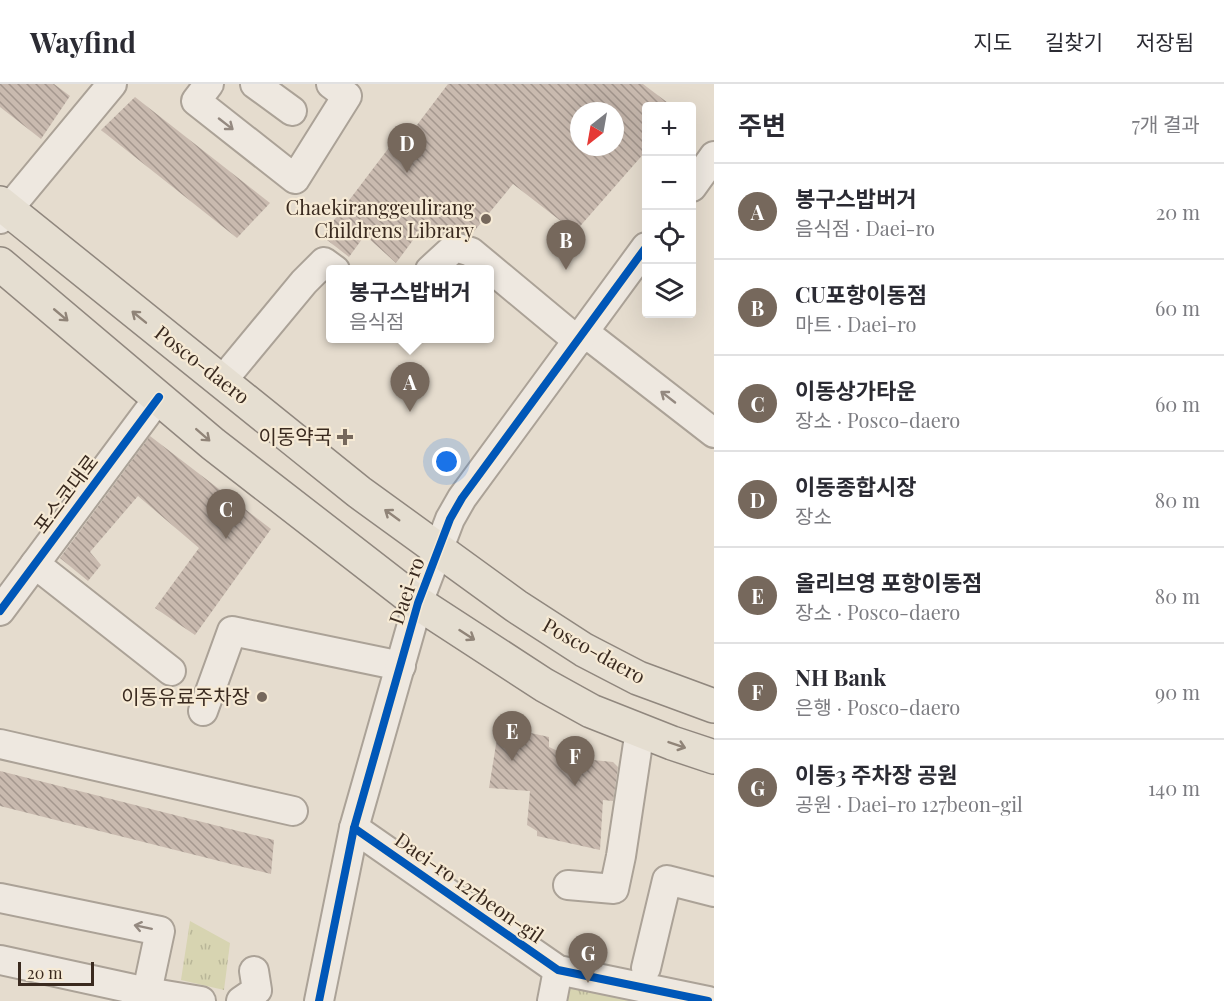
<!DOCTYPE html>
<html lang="ko">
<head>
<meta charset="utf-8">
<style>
  :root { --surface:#fff; --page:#f2f2f3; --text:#2b2b33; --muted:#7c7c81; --line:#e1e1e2; --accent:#76685c }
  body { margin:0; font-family:"Playfair Display","Noto Sans KR",serif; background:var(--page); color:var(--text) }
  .controls { position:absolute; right:18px; top:18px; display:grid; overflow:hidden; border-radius:6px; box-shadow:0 6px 24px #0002 }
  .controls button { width:54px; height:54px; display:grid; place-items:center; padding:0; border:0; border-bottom:2px solid var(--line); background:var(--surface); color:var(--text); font:30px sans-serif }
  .compass { position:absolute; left:570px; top:18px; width:54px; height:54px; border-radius:50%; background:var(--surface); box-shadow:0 6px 24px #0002; rotate:211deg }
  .scale { position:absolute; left:18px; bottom:15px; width:76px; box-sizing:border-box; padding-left:6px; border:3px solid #3a2a1f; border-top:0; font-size:16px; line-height:21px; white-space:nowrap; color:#3a2a1f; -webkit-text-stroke:4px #f6ead5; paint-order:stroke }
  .you { position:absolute; left:447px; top:378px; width:21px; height:21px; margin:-15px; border:4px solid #fff; border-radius:50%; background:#1a73e8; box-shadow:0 0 0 9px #1a73e833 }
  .badge { display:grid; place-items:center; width:39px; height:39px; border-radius:50%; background:var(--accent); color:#fff; font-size:20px; font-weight:700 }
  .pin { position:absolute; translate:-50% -50px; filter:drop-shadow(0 2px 3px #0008) }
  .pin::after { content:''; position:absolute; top:32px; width:21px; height:18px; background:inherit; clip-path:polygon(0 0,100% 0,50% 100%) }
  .popup { position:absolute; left:326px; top:181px; width:168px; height:78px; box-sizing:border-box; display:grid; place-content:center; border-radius:6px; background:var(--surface); filter:drop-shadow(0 2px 4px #0005); font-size:20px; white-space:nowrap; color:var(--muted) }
  .popup b { font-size:22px; color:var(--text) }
  .popup::after { content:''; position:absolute; left:50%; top:100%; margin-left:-12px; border:12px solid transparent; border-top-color:var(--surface) }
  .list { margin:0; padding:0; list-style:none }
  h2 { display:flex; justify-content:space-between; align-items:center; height:78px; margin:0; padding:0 24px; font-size:26px }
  h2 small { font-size:20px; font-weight:400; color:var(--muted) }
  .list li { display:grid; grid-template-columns:39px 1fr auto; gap:18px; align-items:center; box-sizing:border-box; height:96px; padding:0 24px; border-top:2px solid var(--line) }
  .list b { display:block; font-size:22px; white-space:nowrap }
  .list p { margin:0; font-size:20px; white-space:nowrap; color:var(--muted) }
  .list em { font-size:20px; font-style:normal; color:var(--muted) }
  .icon { flex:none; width:33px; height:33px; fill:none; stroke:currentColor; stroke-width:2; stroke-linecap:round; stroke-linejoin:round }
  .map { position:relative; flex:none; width:714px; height:917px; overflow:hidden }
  header { display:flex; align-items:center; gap:36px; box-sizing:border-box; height:84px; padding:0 30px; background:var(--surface); border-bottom:2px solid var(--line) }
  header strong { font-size:28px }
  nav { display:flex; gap:33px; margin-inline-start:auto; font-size:21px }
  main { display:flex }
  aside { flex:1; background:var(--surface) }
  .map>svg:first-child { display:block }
  .park { fill:url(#park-tufts) }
  .building { fill:url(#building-back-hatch); fill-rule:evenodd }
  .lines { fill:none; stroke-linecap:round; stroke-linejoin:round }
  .minor-casing { stroke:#aba297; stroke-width:32 }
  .major-casing { stroke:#90877e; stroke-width:36 }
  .minor { stroke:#eee8e0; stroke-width:28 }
  .major { stroke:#e5ded1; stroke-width:33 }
  .cycleway-casing { stroke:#f6ead5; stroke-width:11 }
  .cycleway { stroke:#0057b8; stroke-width:8 }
  .oneway { stroke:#948980 }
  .oneway2 { stroke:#908478 }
  .poi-dot { fill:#76685c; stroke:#f6ead5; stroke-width:2 }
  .labels { text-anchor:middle; stroke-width:4.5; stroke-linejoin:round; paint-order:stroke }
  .poi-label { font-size:20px; fill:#3a2a1f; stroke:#f6ead5; text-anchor:end }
  .street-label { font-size:20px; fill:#3a2a1f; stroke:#f6ead5 }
</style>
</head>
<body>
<header>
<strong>Wayfind</strong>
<nav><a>지도</a><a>길찾기</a><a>저장됨</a></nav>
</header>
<main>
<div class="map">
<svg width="714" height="917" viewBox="0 0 714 917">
  <defs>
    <pattern id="park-tufts" width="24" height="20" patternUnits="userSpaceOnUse" patternTransform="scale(1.5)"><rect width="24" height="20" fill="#d7d4b1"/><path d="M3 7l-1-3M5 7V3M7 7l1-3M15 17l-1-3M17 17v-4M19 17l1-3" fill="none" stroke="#b9b698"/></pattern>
    <pattern id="building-back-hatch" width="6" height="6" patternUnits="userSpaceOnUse" patternTransform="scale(1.5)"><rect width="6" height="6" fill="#c9baaf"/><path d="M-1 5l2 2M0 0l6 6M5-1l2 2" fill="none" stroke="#a4978e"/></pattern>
  </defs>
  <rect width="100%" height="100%" fill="#e5dcce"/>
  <g class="park">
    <polygon points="190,837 230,859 224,906 181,896"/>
    <polygon points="558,886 708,917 552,917"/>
  </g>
  <g class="building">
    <polygon points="0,0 54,0 70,12 41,55 0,23"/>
    <path d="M 448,0 L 643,0 L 672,22 L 646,22 L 646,67 L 575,148 L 513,100 L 471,151 L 452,147 L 442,153 L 425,140 L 396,179 L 365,151 L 349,173 L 322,152 L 397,53 L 404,58 ZM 579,27 L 615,27 L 615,63 L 579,63 Z"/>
    <polygon points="135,13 270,119 237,154 101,46"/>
    <polygon points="150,352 271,445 195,551 155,524 199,464 138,412 90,468 101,481 88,497 60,474"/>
    <polygon points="499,642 549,653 549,663 573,674 613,678 618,683 613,717 603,716 600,766 537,752 537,747 527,741 530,707 489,704"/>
    <polygon points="0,687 274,756 271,790 0,722"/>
  </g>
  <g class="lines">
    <g class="minor-casing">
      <g id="minor">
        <polyline points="209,0 196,17 295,95 347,12 331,0"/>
        <polyline points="255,0 292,27"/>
        <polyline points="692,103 714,72"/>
        <polyline points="0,135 112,0"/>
        <polyline points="430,186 455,163 471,168 578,257"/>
        <polyline points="584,248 714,349"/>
        <polyline points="222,297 304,198 324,178 335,186"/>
        <polyline points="35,480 171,587"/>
        <polyline points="0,527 159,313"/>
        <polyline points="203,627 232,547 401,582"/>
        <polyline points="0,660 293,727"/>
        <polyline points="354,744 558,886 708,917"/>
        <polyline points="568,801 614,805 621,772 640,646"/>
        <polyline points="0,814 160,847 147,908"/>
        <polyline points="0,876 147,908 201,917"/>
        <polyline points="646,884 667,796 714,808"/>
        <polyline points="241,917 257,906 254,887"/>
        <polyline points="319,917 354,744 418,519 450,435 462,414 646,163"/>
        <polyline points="552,917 558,886"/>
      </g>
    </g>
    <g class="major-casing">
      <g id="major">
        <polyline points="0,119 359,408 516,522 584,566 638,594 714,622"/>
        <polyline points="0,180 213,360 418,519 544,601 591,627 672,659 714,673"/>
      </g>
    </g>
    <use href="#minor" class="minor"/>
    <use href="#major" class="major"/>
    <g class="cycleway-casing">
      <g id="cycleway">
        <polyline points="0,527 159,313"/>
        <polyline points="354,744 558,886 708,917"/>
        <polyline points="319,917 354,744 418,519 450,435 462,414 646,163"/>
      </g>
    </g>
    <use href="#cycleway" class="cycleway"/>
  </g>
  <defs><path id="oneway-shaft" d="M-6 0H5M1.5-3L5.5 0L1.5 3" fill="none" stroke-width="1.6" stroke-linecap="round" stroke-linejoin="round" transform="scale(1.5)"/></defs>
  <g class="oneway">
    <use href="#oneway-shaft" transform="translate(226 40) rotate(38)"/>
    <use href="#oneway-shaft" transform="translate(668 313) rotate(-142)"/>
    <use href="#oneway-shaft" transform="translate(143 843) rotate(-168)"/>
  </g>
  <g class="oneway2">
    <use href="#oneway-shaft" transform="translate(61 231) rotate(40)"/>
    <use href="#oneway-shaft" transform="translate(139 233) rotate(-141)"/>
    <use href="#oneway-shaft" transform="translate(203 351) rotate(41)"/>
    <use href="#oneway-shaft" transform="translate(392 431) rotate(-144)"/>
    <use href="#oneway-shaft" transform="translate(467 551) rotate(33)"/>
    <use href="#oneway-shaft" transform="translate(677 661) rotate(19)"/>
  </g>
  <g class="poi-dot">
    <circle cx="486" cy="135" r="6"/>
    <path d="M342 344h6v6h6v6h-6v6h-6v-6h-6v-6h6z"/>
    <circle cx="262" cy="613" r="6"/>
  </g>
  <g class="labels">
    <g class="poi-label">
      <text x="474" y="131">Chaekiranggeulirang<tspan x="474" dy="23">Childrens Library</tspan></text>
      <text x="332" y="360">이동약국</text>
      <text x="250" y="620">이동유료주차장</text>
    </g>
    <g class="street-label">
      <text transform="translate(202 281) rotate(38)" y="7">Posco-daero</text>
      <text transform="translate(66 410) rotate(-53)" y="7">포스코대로</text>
      <text transform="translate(407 507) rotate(-71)" y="7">Daei-ro</text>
      <text transform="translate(594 567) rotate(29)" y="7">Posco-daero</text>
      <text transform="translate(469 804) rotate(35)" y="7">Daei-ro 127beon-gil</text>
    </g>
  </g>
</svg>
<div class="controls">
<button>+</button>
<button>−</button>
<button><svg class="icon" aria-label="locate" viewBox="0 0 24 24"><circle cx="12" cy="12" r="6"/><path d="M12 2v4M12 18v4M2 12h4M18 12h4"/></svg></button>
<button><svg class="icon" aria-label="layers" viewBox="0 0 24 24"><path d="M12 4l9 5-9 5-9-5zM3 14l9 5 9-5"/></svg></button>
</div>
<svg class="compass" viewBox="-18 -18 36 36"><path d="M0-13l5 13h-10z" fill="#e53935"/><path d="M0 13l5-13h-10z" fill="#7c7c81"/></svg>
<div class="scale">20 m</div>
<div class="you"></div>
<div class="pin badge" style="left:410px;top:328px">A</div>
<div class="popup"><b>봉구스밥버거</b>음식점</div>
<div class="pin badge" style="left:566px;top:186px">B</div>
<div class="pin badge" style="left:226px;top:455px">C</div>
<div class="pin badge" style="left:407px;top:89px">D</div>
<div class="pin badge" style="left:512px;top:677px">E</div>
<div class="pin badge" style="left:575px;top:702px">F</div>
<div class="pin badge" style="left:588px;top:899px">G</div>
</div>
<aside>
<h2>주변<small>7개 결과</small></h2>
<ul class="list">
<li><span class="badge">A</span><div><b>봉구스밥버거</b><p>음식점 · Daei-ro</p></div><em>20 m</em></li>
<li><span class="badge">B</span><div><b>CU포항이동점</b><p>마트 · Daei-ro</p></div><em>60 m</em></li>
<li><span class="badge">C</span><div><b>이동상가타운</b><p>장소 · Posco-daero</p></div><em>60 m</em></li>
<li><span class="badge">D</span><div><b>이동종합시장</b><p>장소</p></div><em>80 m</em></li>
<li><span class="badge">E</span><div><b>올리브영 포항이동점</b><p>장소 · Posco-daero</p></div><em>80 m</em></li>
<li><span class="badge">F</span><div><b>NH Bank</b><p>은행 · Posco-daero</p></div><em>90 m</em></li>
<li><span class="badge">G</span><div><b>이동3 주차장 공원</b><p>공원 · Daei-ro 127beon-gil</p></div><em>140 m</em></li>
</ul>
</aside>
</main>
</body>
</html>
